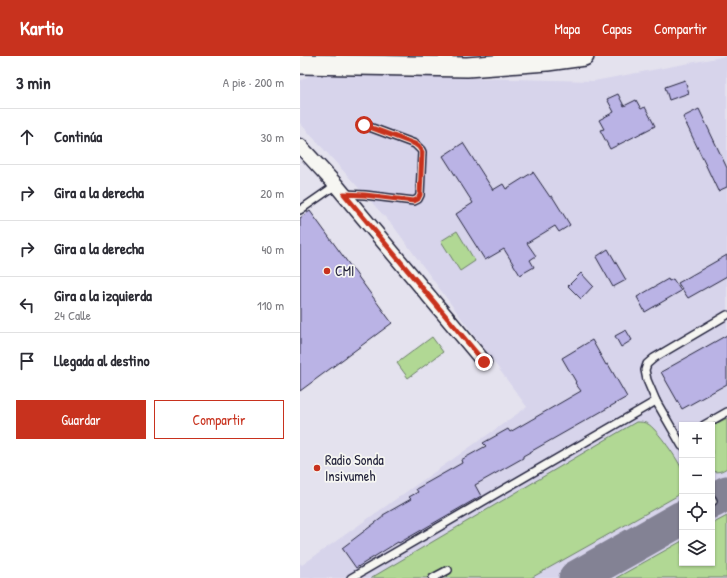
<!DOCTYPE html>
<html lang="es">
<head>
<meta charset="utf-8">
<style>
  :root { --surface:#fff; --page:#f2f2f3; --text:#2b2b33; --muted:#7c7c81; --line:#e1e1e2; --accent:#c8321e }
  body { margin:0; font-family:"Patrick Hand",sans-serif; background:var(--page); color:var(--text) }
  .controls { position:absolute; right:12px; bottom:12px; display:grid; overflow:hidden; border-radius:0px; box-shadow:0 1px 3px #0004 }
  .controls button { width:36px; height:36px; display:grid; place-items:center; padding:0; border:0; border-bottom:1px solid var(--line); background:var(--surface); color:var(--text); font:20px sans-serif }
  .stop { position:absolute; width:12px; height:12px; margin:-9px; border:3px solid #c8321e; border-radius:50%; background:#fff }
  .stop.end { background:#c8321e; border-color:#fff; box-shadow:0 1px 4px #0008 }
  .list { margin:0; padding:0; list-style:none }
  h2 { display:flex; justify-content:space-between; align-items:center; height:52px; margin:0; padding:0 16px; font-size:17px }
  h2 small { font-size:13px; font-weight:400; color:var(--muted) }
  .list li { display:grid; grid-template-columns:26px 1fr auto; gap:12px; align-items:center; box-sizing:border-box; height:56px; padding:0 16px; border-top:1px solid var(--line) }
  .list b { display:block; font-size:15px; white-space:nowrap }
  .list p { margin:0; font-size:13px; white-space:nowrap; color:var(--muted) }
  .list em { font-size:13px; font-style:normal; color:var(--muted) }
  .actions { display:flex; gap:8px; padding:12px 16px }
  .actions a { flex:1; padding:9px 0; border:1px solid var(--accent); border-radius:0px; text-align:center; font-size:14px; color:var(--accent) }
  .actions .main { background:var(--accent); color:#fff }
  .icon { flex:none; width:22px; height:22px; fill:none; stroke:currentColor; stroke-width:2; stroke-linecap:round; stroke-linejoin:round }
  .map { position:relative; flex:none; width:427px; height:522px; overflow:hidden }
  header { display:flex; align-items:center; gap:24px; box-sizing:border-box; height:56px; padding:0 20px; background:var(--accent); color:#fff }
  header strong { font-size:19px }
  nav { display:flex; gap:22px; margin-inline-start:auto; font-size:14px }
  main { display:flex }
  aside { flex:1; background:var(--surface) }
  .map>svg:first-child { display:block }
  .built { fill:#d7d4eb; fill-rule:evenodd }
  .green { fill:#b1d894; stroke:#6a7d68 }
  .lines { fill:none; stroke-linecap:round; stroke-linejoin:round }
  .taxiway { stroke:#838294; stroke-width:35 }
  .building { fill:#bab3e5; stroke:#22223b }
  .lane-casing { stroke:#22223b; stroke-width:10 }
  .street-casing { stroke:#22223b; stroke-width:17 }
  .secondary-casing { stroke:#22223b; stroke-width:22 }
  .lane { stroke:#f6f6f2; stroke-width:7 }
  .street { stroke:#f6f6f2; stroke-width:14 }
  .secondary { stroke:#f6f6f2; stroke-width:19 }
  .route { stroke:#c8321e; stroke-width:5 }
  .poi-dot { fill:#c8321e; stroke:#f6f6f2; stroke-width:1.5 }
  .labels { text-anchor:middle; stroke-width:3.5; stroke-linejoin:round; paint-order:stroke }
  .poi-label { font-size:14px; fill:#22223b; stroke:#f6f6f2; text-anchor:start }
</style>
</head>
<body>
<header>
<strong>Kartio</strong>
<nav><a>Mapa</a><a>Capas</a><a>Compartir</a></nav>
</header>
<main>
<aside>
<h2>3 min<small>A pie · 200 m</small></h2>
<ul class="list">
<li><svg class="icon" aria-label="ahead" viewBox="0 0 24 24"><path d="M12 20V5M6 11l6-6 6 6"/></svg><div><b>Continúa</b></div><em>30 m</em></li>
<li><svg class="icon" aria-label="right" viewBox="0 0 24 24"><path d="M7 20v-9h11M14 6l5 5-5 5"/></svg><div><b>Gira a la derecha</b></div><em>20 m</em></li>
<li><svg class="icon" aria-label="right" viewBox="0 0 24 24"><path d="M7 20v-9h11M14 6l5 5-5 5"/></svg><div><b>Gira a la derecha</b></div><em>40 m</em></li>
<li><svg class="icon" aria-label="left" viewBox="0 0 24 24"><path d="M17 20v-9H6M10 6l-5 5 5 5"/></svg><div><b>Gira a la izquierda</b><p>24 Calle</p></div><em>110 m</em></li>
<li><svg class="icon" aria-label="arrive" viewBox="0 0 24 24"><path d="M6 21V4h12l-3 4 3 4H6"/></svg><div><b>Llegada al destino</b></div></li>
</ul>
<div class="actions"><a class="main">Guardar</a><a>Compartir</a></div>
</aside>
<div class="map">
<svg width="427" height="522" viewBox="0 0 427 522">
  <rect width="100%" height="100%" fill="#e4e2ee"/>
  <filter id="ink" filterUnits="userSpaceOnUse"><feTurbulence type="fractalNoise" baseFrequency=".025" numOctaves="2"/><feDisplacementMap in="SourceGraphic" scale="8" xChannelSelector="R" yChannelSelector="G"/><feConvolveMatrix kernelMatrix="1 2 1 2 8 2 1 2 1" color-interpolation-filters="sRGB"/></filter>
  <g filter="url(#ink)">
    <path class="built" d="M 427,0 L 427,522 L 0,522 L 0,507 L 2,509 L 227,351 L 94,171 L 0,67 L 0,25 L 12,18 L 294,25 ZM 382,369 L 412,369 L 412,507 L 382,507 Z"/>
    <g class="green">
      <polygon points="157,175 175,205 160,215 141,185"/>
      <polygon points="132,281 143,296 108,322 97,307"/>
      <path d="M 427,362 L 427,412 C 422,415 418,417 412,415 L 412,370 Z"/>
      <path d="M 336,366 C 341,366 344,366 348,368 C 356,372 380,406 382,414 C 383,420 382,428 382,434 L 377,440 L 231,522 L 71,522 Z"/>
      <polygon points="427,460 427,522 316,522 382,485 382,507 412,507 412,468"/>
    </g>
    <g class="lines">
      <g class="taxiway">
        <polyline points="412,445 427,437"/>
        <polyline points="276,522 382,462"/>
      </g>
    </g>
    <g class="building">
      <polygon points="385,24 389,37 369,44 365,31"/>
      <polygon points="318,38 324,50 336,44 341,53 345,51 355,70 310,93 300,74 304,73 299,64 314,56 307,43"/>
      <polygon points="399,53 427,112 427,131 418,135 383,61"/>
      <polygon points="163,87 193,134 203,128 206,133 233,116 250,141 252,140 270,169 259,176 255,170 227,187 236,200 230,204 234,211 220,219 204,193 185,204 156,158 173,147 143,100"/>
      <polygon points="10,155 92,267 0,335 0,162"/>
      <polygon points="308,193 326,224 313,231 296,201"/>
      <polygon points="427,199 427,220 388,242 378,227"/>
      <polygon points="281,217 293,230 281,243 268,230"/>
      <polygon points="368,223 369,225 373,223 381,235 345,256 337,241"/>
      <polygon points="326,274 332,284 321,291 315,280"/>
      <polygon points="427,279 427,328 382,353 361,316"/>
      <polygon points="292,284 306,309 308,308 327,341 223,400 223,402 175,429 181,440 99,487 98,486 56,512 42,492 83,461 83,459 111,443 109,441 118,436 116,433 162,407 161,404 186,390 183,387 208,373 210,376 281,335 275,327 276,326 262,302"/>
    </g>
    <g class="lines">
      <g class="lane-casing">
        <g id="lane">
          <polyline points="44,138 65,139 114,145 118,143 120,139 122,96 121,94 115,88 64,69"/>
          <polyline points="0,154 36,129"/>
          <polyline points="404,369 427,356"/>
          <polyline points="382,390 356,345 347,324 345,314 347,308 354,302 427,259"/>
          <polyline points="412,443 413,445"/>
          <polyline points="51,522 356,345"/>
          <polyline points="133,522 148,514"/>
        </g>
      </g>
      <g class="street-casing">
        <polyline id="street" points="0,90 36,129 184,306"/>
      </g>
      <g class="secondary-casing">
        <polyline id="secondary" points="0,8 167,11 247,5 284,0"/>
      </g>
      <use href="#lane" class="lane"/>
      <use href="#street" class="street"/>
      <use href="#secondary" class="secondary"/>
    </g>
  </g>
  <g class="lines" filter="url(#ink)">
    <polyline class="route" points="64,69 115,88 119,91 122,96 120,139 118,143 114,145 65,139 44,138 184,306"/>
  </g>
  <g class="poi-dot">
    <circle cx="27" cy="215" r="4"/>
    <circle cx="17" cy="412" r="4"/>
  </g>
  <g class="labels">
    <g class="poi-label">
      <text x="35" y="220">CMI</text>
      <text x="25" y="409">Radio Sonda<tspan x="25" dy="16">Insivumeh</tspan></text>
    </g>
  </g>
</svg>
<div class="controls">
<button>+</button>
<button>−</button>
<button><svg class="icon" aria-label="locate" viewBox="0 0 24 24"><circle cx="12" cy="12" r="6"/><path d="M12 2v4M12 18v4M2 12h4M18 12h4"/></svg></button>
<button><svg class="icon" aria-label="layers" viewBox="0 0 24 24"><path d="M12 4l9 5-9 5-9-5zM3 14l9 5 9-5"/></svg></button>
</div>
<div class="stop" style="left:64px;top:69px"></div>
<div class="stop end" style="left:184px;top:306px"></div>
</div>
</main>
</body>
</html>
